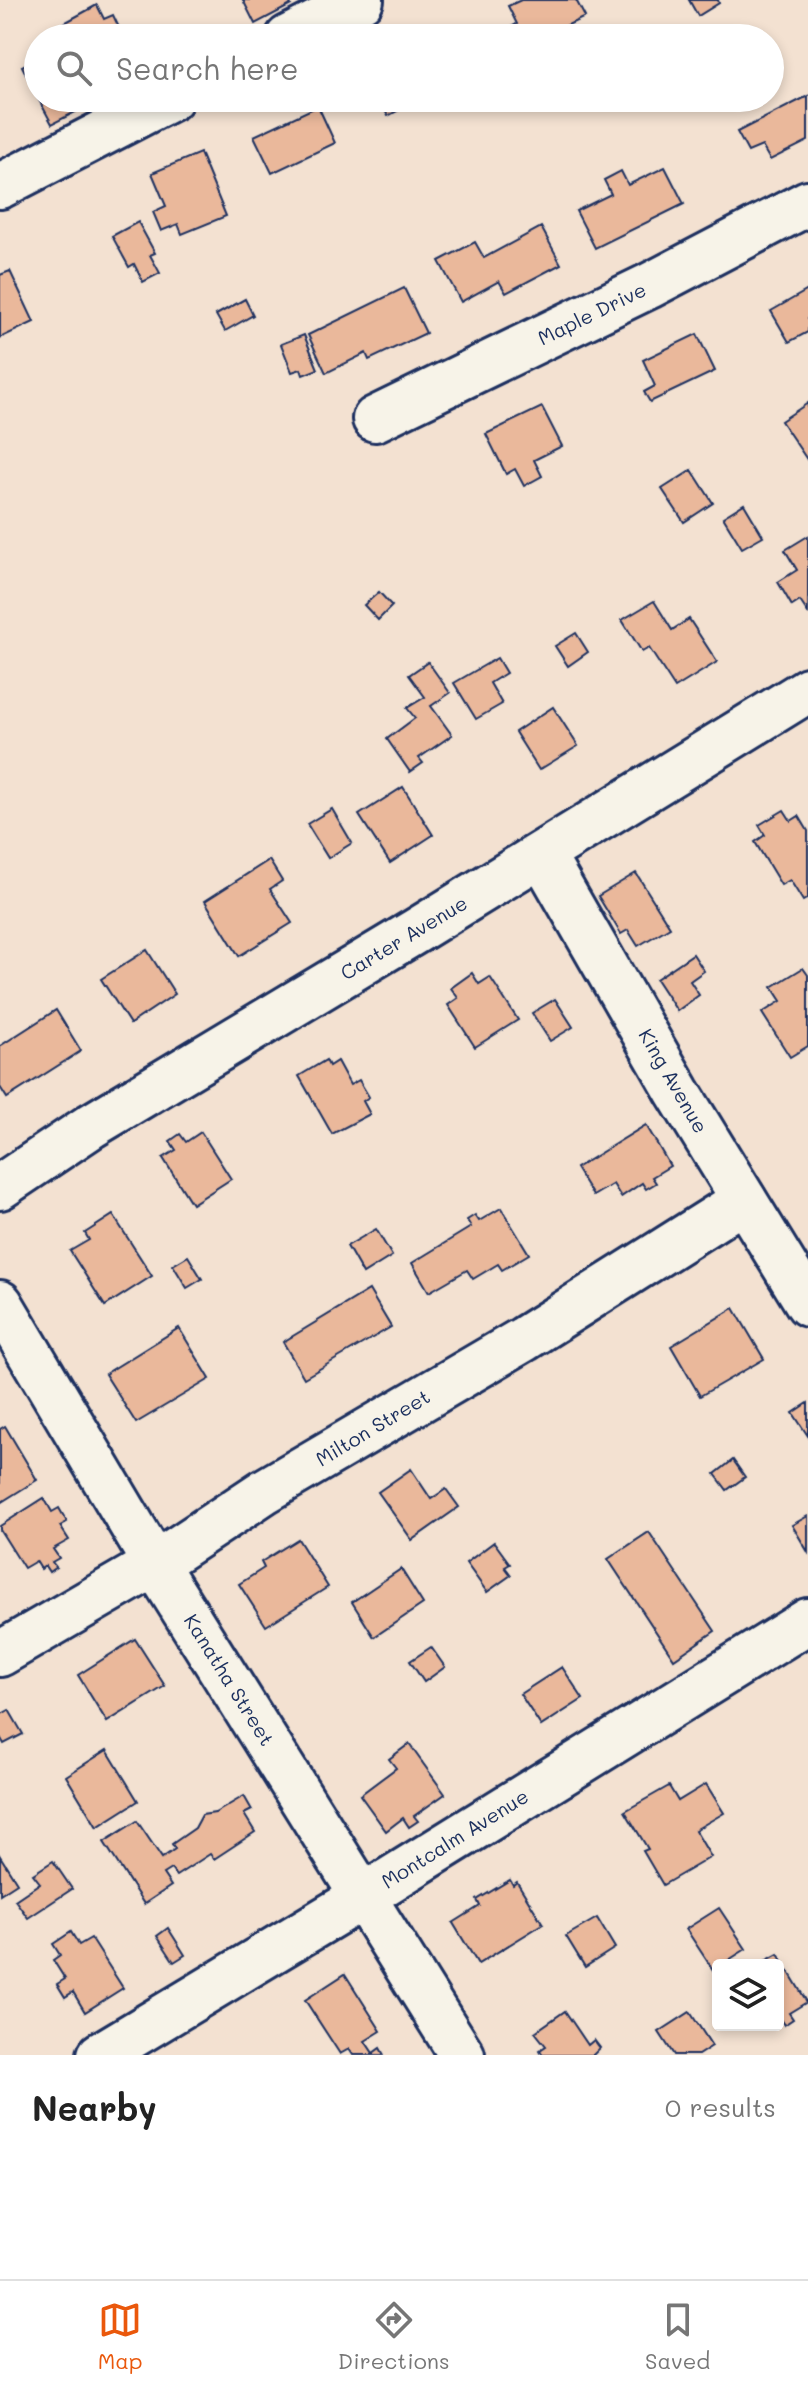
<!DOCTYPE html>
<html lang="en">
<head>
<meta charset="utf-8">
<style>
  :root { --surface:#fff; --page:#f6f6f6; --text:#222; --muted:#767676; --line:#e0e0e0; --accent:#ea580c }
  body { margin:0; font-family:Mali,sans-serif; background:var(--page); color:var(--text) }
  .controls { position:absolute; right:24px; bottom:24px; display:grid; overflow:hidden; border-radius:8px; box-shadow:0 4px 12px #0003 }
  .controls button { width:72px; height:72px; display:grid; place-items:center; padding:0; border:0; border-bottom:2px solid var(--line); background:var(--surface); color:var(--text); font:40px sans-serif }
  .list { margin:0; padding:0; list-style:none }
  h2 { display:flex; justify-content:space-between; align-items:center; height:104px; margin:0; padding:0 32px; font-size:34px }
  h2 small { font-size:26px; font-weight:400; color:var(--muted) }
  .icon { flex:none; width:44px; height:44px; fill:none; stroke:currentColor; stroke-width:2; stroke-linecap:round; stroke-linejoin:round }
  .map { position:relative; flex:none; width:808px; height:2055px; overflow:hidden }
  .search { position:absolute; background:var(--surface); box-shadow:0 4px 12px #0003; left:24px; right:24px; top:24px; height:88px; display:flex; align-items:center; gap:20px; box-sizing:border-box; padding:0 28px; border-radius:44px; color:var(--muted); font-size:30px }
  .sheet { height:224px; background:var(--surface) }
  nav { display:flex; justify-content:space-around; align-items:center; box-sizing:border-box; height:112px; border-top:2px solid var(--line); background:var(--surface); font-size:22px; color:var(--muted) }
  nav a { display:grid; justify-items:center; gap:4px }
  nav .on { color:var(--accent) }
  .map>svg:first-child { display:block }
  .building { fill:#eab89b; stroke:#1b2f5e; stroke-width:2 }
  .lines { fill:none; stroke-linecap:round; stroke-linejoin:round }
  .minor-casing { stroke:#1b2f5e; stroke-width:50 }
  .minor { stroke:#f7f3e8; stroke-width:44 }
  .labels { text-anchor:middle; stroke-width:7; stroke-linejoin:round; paint-order:stroke }
  .street-label { font-size:20px; fill:#1b2f5e; stroke:#f7f3e8 }
</style>
</head>
<body>
<div class="map">
<svg width="808" height="2055" viewBox="0 0 808 2055">
  <rect width="100%" height="100%" fill="#f3e1d1"/>
  <filter id="ink" filterUnits="userSpaceOnUse"><feTurbulence type="fractalNoise" baseFrequency=".0125" numOctaves="2"/><feDisplacementMap in="SourceGraphic" scale="16" xChannelSelector="R" yChannelSelector="G"/><feConvolveMatrix kernelMatrix="1 2 1 2 8 2 1 2 1" color-interpolation-filters="sRGB"/></filter>
  <g filter="url(#ink)">
    <g class="building">
      <polygon points="243,0 288,0 291,5 255,24"/>
      <polygon points="521,0 576,0 585,17 540,38 489,38 517,24 508,6"/>
      <polygon points="689,0 718,0 719,3 698,16"/>
      <polygon points="97,5 104,19 113,15 124,38 63,38 57,27"/>
      <polygon points="38,58 38,98 22,66"/>
      <polygon points="808,96 808,141 770,160 762,146 748,152 737,132"/>
      <polygon points="38,98 88,98 91,104 52,124"/>
      <polygon points="378,98 421,98 388,116"/>
      <polygon points="318,106 335,143 272,173 254,136"/>
      <polygon points="200,153 226,216 182,234 178,224 161,231 153,212 166,206 152,173"/>
      <polygon points="665,167 684,204 595,248 576,211 611,194 604,180 621,171 628,185"/>
      <polygon points="138,222 155,253 150,255 160,273 143,282 134,264 129,267 112,236"/>
      <polygon points="541,227 561,264 506,293 499,281 461,302 439,261 475,242 484,258"/>
      <polygon points="10,271 34,322 0,338 0,275"/>
      <polygon points="404,288 426,333 369,360 366,353 326,373 308,335"/>
      <polygon points="808,290 808,332 789,342 771,311"/>
      <polygon points="245,299 253,315 225,331 216,315"/>
      <polygon points="697,334 715,371 650,402 644,392 655,386 643,360"/>
      <polygon points="304,335 318,369 303,375 301,369 292,372 281,344"/>
      <polygon points="808,403 808,461 781,421"/>
      <polygon points="542,407 562,446 534,460 542,476 524,486 515,469 506,474 486,434"/>
      <polygon points="692,470 713,503 684,522 662,489"/>
      <polygon points="744,504 763,536 742,548 723,517"/>
      <polygon points="808,536 808,613 800,601 792,606 778,582 797,570 785,550"/>
      <polygon points="379,592 392,606 378,620 364,605"/>
      <polygon points="654,601 672,630 689,619 717,662 675,688 649,648 642,652 622,620"/>
      <polygon points="576,633 588,652 568,666 555,646"/>
      <polygon points="497,658 506,673 490,683 502,704 476,719 454,683"/>
      <polygon points="428,662 450,693 431,706 452,735 419,758 423,763 410,772 387,739 415,718 407,708 425,697 409,675"/>
      <polygon points="553,707 578,746 539,770 515,732"/>
      <polygon points="403,787 433,835 390,863 359,815"/>
      <polygon points="332,809 352,843 328,858 307,824"/>
      <polygon points="784,810 791,821 799,816 808,831 808,898 803,901 790,880 781,885 755,842 765,835 759,825"/>
      <polygon points="269,860 282,881 270,889 292,923 239,956 205,901"/>
      <polygon points="636,873 670,927 638,946 628,930 621,934 598,896"/>
      <polygon points="147,950 175,994 130,1024 101,979"/>
      <polygon points="693,954 704,971 690,981 699,995 677,1011 656,979"/>
      <polygon points="803,968 808,975 808,1046 790,1057 762,1013 781,1001 772,987"/>
      <polygon points="472,973 479,984 490,977 518,1020 475,1047 448,1005 458,998 451,988"/>
      <polygon points="555,999 573,1027 550,1041 532,1013"/>
      <polygon points="56,1010 81,1051 7,1098 0,1087 0,1046"/>
      <polygon points="326,1060 329,1066 337,1061 350,1085 359,1080 369,1097 363,1101 370,1114 332,1134 299,1076"/>
      <polygon points="646,1125 670,1166 652,1177 656,1183 646,1189 642,1183 621,1197 613,1184 593,1196 576,1168"/>
      <polygon points="201,1132 231,1179 192,1204 163,1158 176,1150 170,1141 180,1134 186,1142"/>
      <polygon points="501,1208 529,1254 502,1270 498,1264 473,1279 467,1270 429,1292 412,1263 471,1227 467,1220 475,1215 479,1221"/>
      <polygon points="113,1215 152,1276 105,1306 70,1251 89,1240 85,1233"/>
      <polygon points="376,1229 392,1256 363,1274 347,1246"/>
      <polygon points="188,1256 202,1279 187,1288 173,1265"/>
      <polygon points="369,1290 391,1327 304,1378 283,1342"/>
      <polygon points="734,1308 764,1359 700,1396 671,1346"/>
      <polygon points="179,1328 210,1379 136,1423 105,1374"/>
      <polygon points="808,1403 808,1436 793,1413"/>
      <polygon points="5,1426 37,1480 0,1503 0,1429"/>
      <polygon points="733,1460 745,1477 727,1490 715,1474"/>
      <polygon points="411,1469 431,1499 446,1489 459,1507 412,1540 378,1492"/>
      <polygon points="44,1498 52,1512 59,1508 67,1522 60,1526 69,1540 53,1549 59,1558 52,1562 56,1567 49,1572 45,1566 41,1569 36,1561 24,1568 0,1530 0,1526"/>
      <polygon points="808,1516 808,1552 792,1525"/>
      <polygon points="649,1532 715,1631 674,1659 608,1559"/>
      <polygon points="298,1539 328,1587 266,1626 239,1584 264,1568 261,1562"/>
      <polygon points="494,1542 510,1564 505,1567 511,1575 487,1592 466,1563"/>
      <polygon points="401,1569 423,1604 374,1637 352,1602"/>
      <polygon points="135,1639 165,1686 107,1722 78,1675"/>
      <polygon points="431,1647 445,1667 424,1682 410,1661"/>
      <polygon points="562,1667 583,1699 541,1726 520,1694"/>
      <polygon points="9,1710 23,1734 4,1744 0,1737 0,1715"/>
      <polygon points="409,1744 445,1794 414,1816 418,1821 409,1827 403,1818 386,1831 360,1795 396,1768 389,1759"/>
      <polygon points="107,1750 138,1801 97,1827 66,1776"/>
      <polygon points="706,1784 724,1813 695,1830 711,1857 663,1885 643,1851 648,1849 625,1811 669,1786 678,1801"/>
      <polygon points="244,1796 252,1810 244,1814 255,1832 214,1859 210,1854 176,1876 171,1869 163,1874 171,1886 144,1904 104,1842 137,1821 162,1858 175,1849 172,1844 195,1828 202,1815 215,1813"/>
      <polygon points="0,1856 17,1883 0,1894"/>
      <polygon points="53,1861 72,1889 28,1918 15,1900 40,1883 33,1874"/>
      <polygon points="510,1880 513,1885 517,1882 543,1924 478,1964 453,1923 480,1906 477,1900"/>
      <polygon points="719,1908 746,1949 713,1970 686,1929"/>
      <polygon points="597,1918 615,1948 585,1967 566,1936"/>
      <polygon points="168,1928 185,1955 174,1962 157,1936"/>
      <polygon points="71,1932 79,1945 91,1938 123,1988 85,2012 73,1992 65,1997 57,1984 65,1979 53,1960 60,1955 53,1944"/>
      <polygon points="778,1954 807,2002 789,2013 793,2019 784,2025 780,2019 778,2020 778,1965 758,1965"/>
      <polygon points="345,1974 381,2031 365,2041 373,2053 380,2048 384,2055 353,2055 349,2049 340,2054 305,2000"/>
      <polygon points="565,2011 588,2045 594,2040 600,2048 593,2055 543,2055 540,2050 546,2046 535,2032"/>
      <polygon points="690,2012 712,2046 698,2055 674,2055 659,2032"/>
    </g>
    <g class="lines">
      <g class="minor-casing">
        <g id="minor">
          <polyline points="288,38 361,0"/>
          <polyline points="0,186 171,98"/>
          <polyline points="375,419 649,286 808,203"/>
          <polyline points="542,855 678,1092 808,1304"/>
          <polyline points="0,1187 91,1126 416,931 808,690"/>
          <polyline points="0,1303 155,1564 462,2055"/>
          <polyline points="0,1654 155,1564 265,1491 524,1339 744,1200"/>
          <polyline points="100,2055 364,1896 808,1621"/>
        </g>
      </g>
      <use href="#minor" class="minor"/>
    </g>
  </g>
  <g class="labels">
    <g class="street-label">
      <text transform="translate(592 314) rotate(-26)" y="7">Maple Drive</text>
      <text transform="translate(404 938) rotate(-31)" y="7">Carter Avenue</text>
      <text transform="translate(673 1081) rotate(60)" y="7">King Avenue</text>
      <text transform="translate(373 1428) rotate(-31)" y="7">Milton Street</text>
      <text transform="translate(229 1680) rotate(58)" y="7">Kanatha Street</text>
      <text transform="translate(455 1839) rotate(-32)" y="7">Montcalm Avenue</text>
    </g>
  </g>
</svg>
<div class="controls">
<button><svg class="icon" aria-label="layers" viewBox="0 0 24 24"><path d="M12 4l9 5-9 5-9-5zM3 14l9 5 9-5"/></svg></button>
</div>
<div class="search"><svg class="icon" aria-label="search" viewBox="0 0 24 24"><circle cx="10" cy="10" r="6"/><path d="M15 15l6 6"/></svg>Search here</div>
</div>
<section class="sheet">
<h2>Nearby<small>0 results</small></h2>
<ul class="list">
</ul>
</section>
<nav>
<a class="on"><svg class="icon" aria-label="map" viewBox="0 0 24 24"><path d="M3 6l6-2 6 2 6-2v14l-6 2-6-2-6 2zM9 4v14M15 6v14"/></svg>Map</a>
<a><svg class="icon" aria-label="directions" viewBox="0 0 24 24"><path d="M12 3l9 9-9 9-9-9zM9 14v-3h6M13 9l2 2-2 2"/></svg>Directions</a>
<a><svg class="icon" aria-label="saved" viewBox="0 0 24 24"><path d="M7 4h10v16l-5-4-5 4z"/></svg>Saved</a>
</nav>
</body>
</html>
